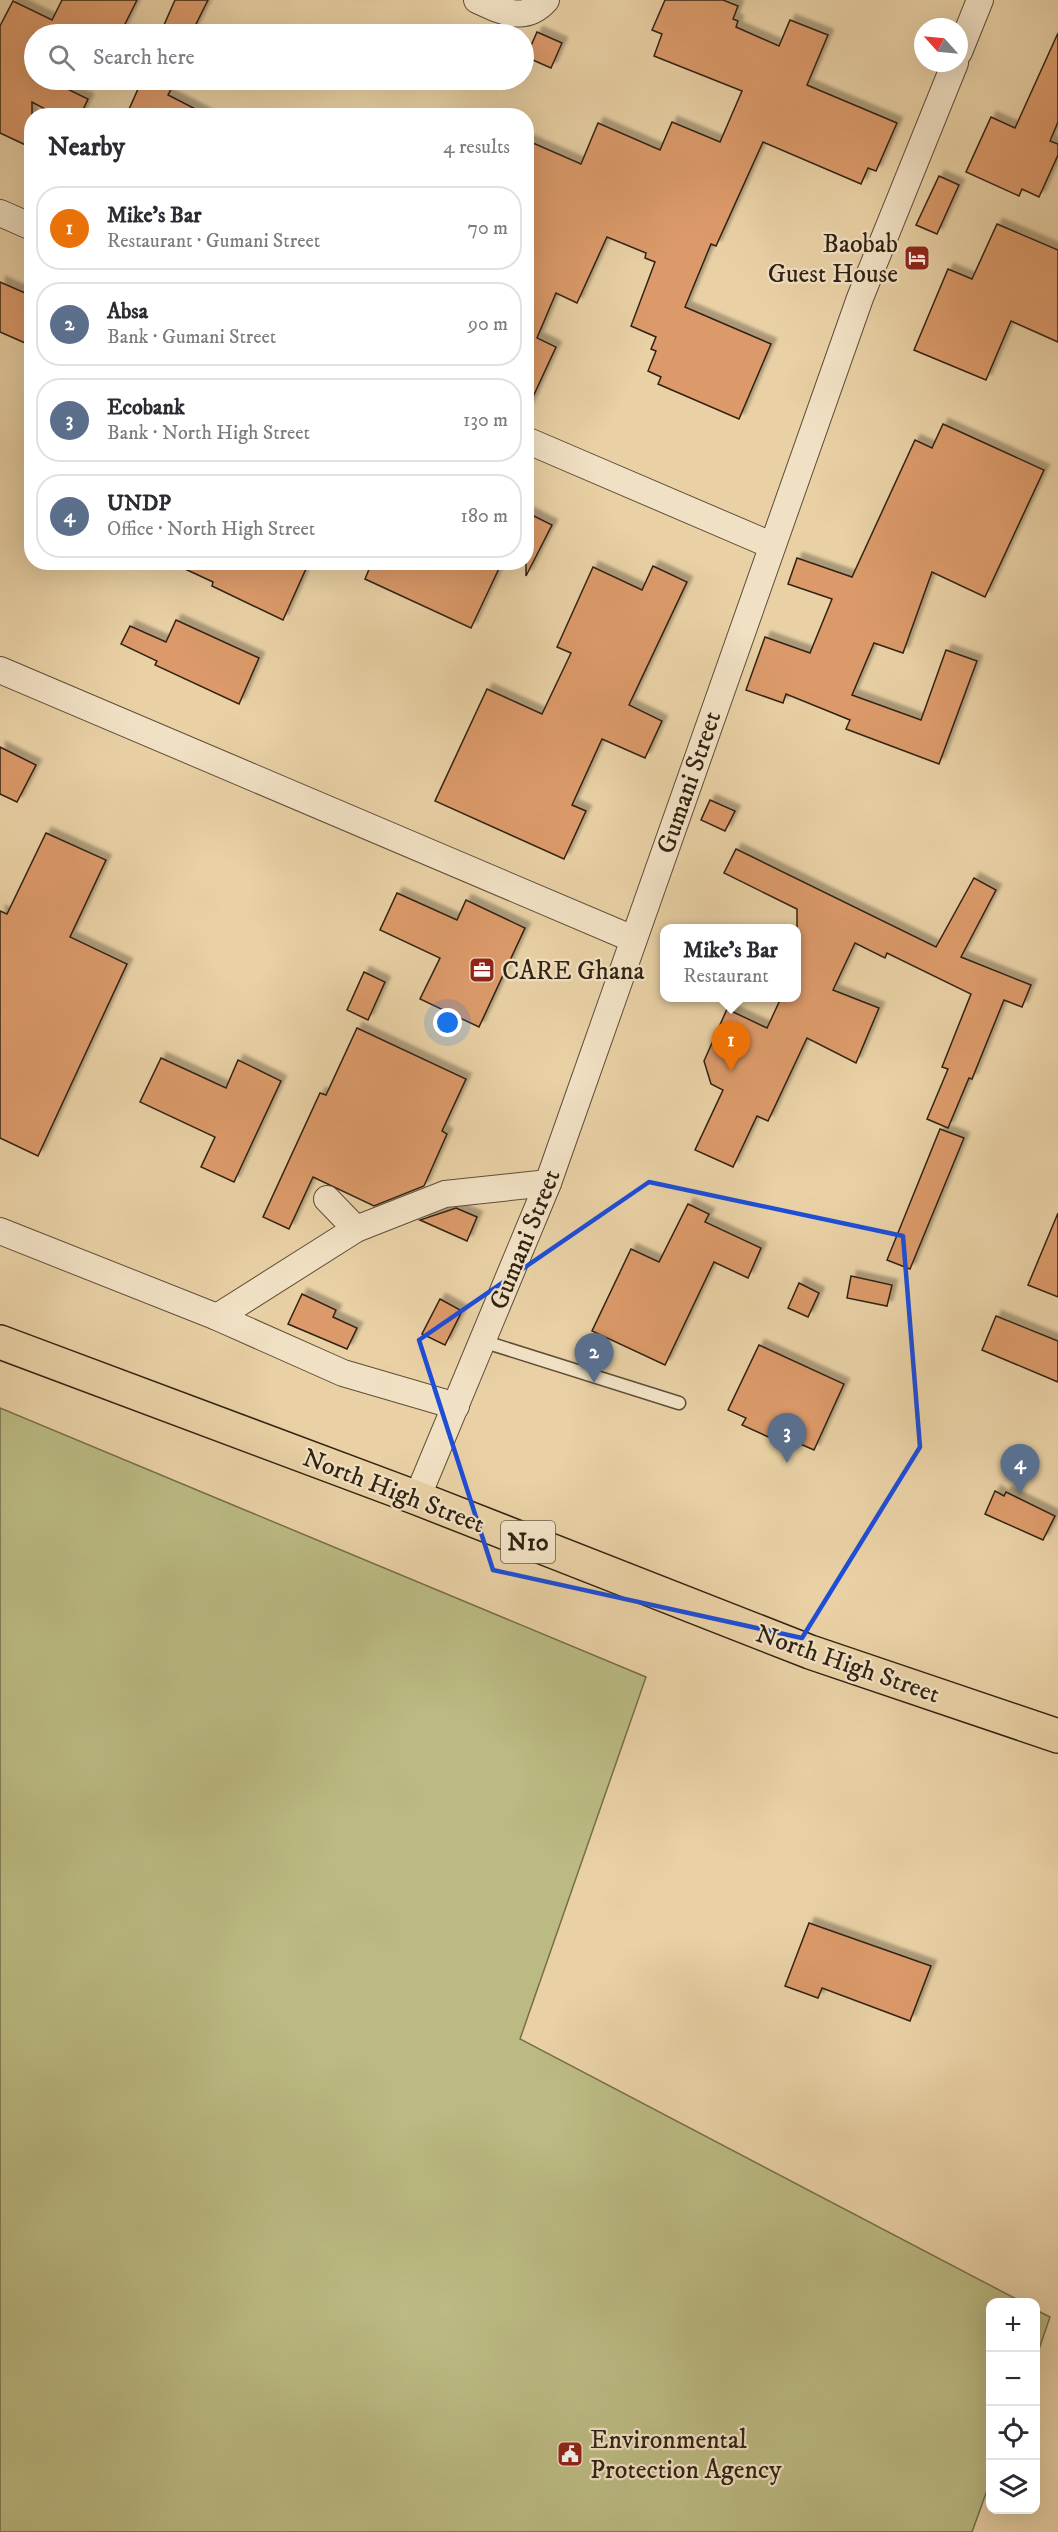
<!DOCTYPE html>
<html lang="en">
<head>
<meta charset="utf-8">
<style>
  :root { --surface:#fff; --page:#f2f2f3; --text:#2b2b33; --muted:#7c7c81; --line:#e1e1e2; --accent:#8f2418 }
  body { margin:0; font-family:"IM FELL DW Pica",serif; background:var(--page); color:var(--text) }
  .controls { position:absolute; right:18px; bottom:18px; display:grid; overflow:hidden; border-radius:12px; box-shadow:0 6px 24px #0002 }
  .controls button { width:54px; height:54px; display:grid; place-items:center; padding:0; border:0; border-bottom:2px solid var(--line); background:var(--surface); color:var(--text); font:30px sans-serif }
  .compass { position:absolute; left:914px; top:18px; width:54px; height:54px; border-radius:50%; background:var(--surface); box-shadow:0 6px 24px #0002; rotate:297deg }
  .you { position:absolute; left:448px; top:1023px; width:21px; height:21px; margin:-15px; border:4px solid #fff; border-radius:50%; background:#1a73e8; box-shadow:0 0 0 9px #1a73e833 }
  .badge { display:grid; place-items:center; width:39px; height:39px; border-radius:50%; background:var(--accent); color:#fff; font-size:20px; font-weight:700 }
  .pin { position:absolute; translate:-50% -50px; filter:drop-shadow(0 2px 3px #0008) }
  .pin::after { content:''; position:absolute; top:32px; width:21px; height:18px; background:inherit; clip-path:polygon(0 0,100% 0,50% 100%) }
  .popup { position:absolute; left:660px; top:924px; width:141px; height:78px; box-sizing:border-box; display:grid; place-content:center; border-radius:12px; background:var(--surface); filter:drop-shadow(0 2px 4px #0005); font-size:20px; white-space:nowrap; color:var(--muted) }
  .popup b { font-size:22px; color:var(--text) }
  .popup::after { content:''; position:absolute; left:50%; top:100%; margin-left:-12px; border:12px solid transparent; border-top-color:var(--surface) }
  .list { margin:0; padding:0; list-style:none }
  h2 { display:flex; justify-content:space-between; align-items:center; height:78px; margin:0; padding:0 24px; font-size:26px }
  h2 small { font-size:20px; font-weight:400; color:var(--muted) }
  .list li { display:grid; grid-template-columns:39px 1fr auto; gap:18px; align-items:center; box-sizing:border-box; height:84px; margin:0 12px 12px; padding:0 12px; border:2px solid var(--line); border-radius:24px }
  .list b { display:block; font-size:22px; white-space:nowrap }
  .list p { margin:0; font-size:20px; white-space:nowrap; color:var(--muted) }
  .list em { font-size:20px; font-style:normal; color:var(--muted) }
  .icon { flex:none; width:33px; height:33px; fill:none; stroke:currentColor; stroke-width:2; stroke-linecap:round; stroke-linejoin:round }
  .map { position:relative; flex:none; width:1058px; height:2532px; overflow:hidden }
  .search { position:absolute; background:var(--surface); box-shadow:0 6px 24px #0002; left:24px; top:24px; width:510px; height:66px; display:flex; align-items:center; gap:15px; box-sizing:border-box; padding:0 21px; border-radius:33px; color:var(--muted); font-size:22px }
  .panel { position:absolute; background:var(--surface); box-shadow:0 6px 24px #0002; left:24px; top:108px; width:510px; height:462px; border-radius:24px }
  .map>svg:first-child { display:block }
  .green { fill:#bbba82; stroke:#766e4a; stroke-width:1.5 }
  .building { fill:#dc9a6b; stroke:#312213; stroke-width:1.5; filter:url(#shadow) }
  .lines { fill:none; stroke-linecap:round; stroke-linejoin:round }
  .lane-casing { stroke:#5f4e38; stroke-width:15 }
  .street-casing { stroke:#5f4e38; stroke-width:28 }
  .highway-casing { stroke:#312213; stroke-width:36 }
  .lane { stroke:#f1e1c4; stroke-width:12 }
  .street { stroke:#f1e1c4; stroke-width:26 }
  .highway { stroke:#e9d1a5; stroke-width:33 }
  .marked { fill:none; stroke:#1d4ed8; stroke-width:4.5; stroke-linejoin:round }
  .labels { text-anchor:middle; stroke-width:4.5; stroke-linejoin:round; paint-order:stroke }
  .shield { fill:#f1e1c4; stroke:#6b5b48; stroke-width:1.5 }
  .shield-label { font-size:24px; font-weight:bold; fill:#312213 }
  .poi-label { font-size:26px; fill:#312213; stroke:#f1e1c4; text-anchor:start }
  .street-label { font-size:26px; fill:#312213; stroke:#f1e1c4 }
</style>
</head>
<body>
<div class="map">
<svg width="1058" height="2532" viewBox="0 0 1058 2532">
  <defs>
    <filter id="shadow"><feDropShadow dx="5.5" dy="-5.5" stdDeviation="1.5" flood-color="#0004"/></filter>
  </defs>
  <rect width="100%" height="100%" fill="#e9d1a5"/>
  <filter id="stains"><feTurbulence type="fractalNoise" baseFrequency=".00333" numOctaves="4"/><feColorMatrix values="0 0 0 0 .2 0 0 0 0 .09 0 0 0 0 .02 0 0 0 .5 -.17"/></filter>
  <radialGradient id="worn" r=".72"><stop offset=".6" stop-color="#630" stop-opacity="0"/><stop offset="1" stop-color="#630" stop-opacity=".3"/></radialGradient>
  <g class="green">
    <polygon points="0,1408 646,1677 520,2039 1022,2302 990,2302 990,2482 972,2532 0,2532"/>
    <polygon points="1036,2310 1050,2317 1036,2358"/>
  </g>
  <g class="building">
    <polygon points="62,0 137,0 120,34 34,34 34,80 49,80 88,99 80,116 58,116 32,102 32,148 0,133 0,26 13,1 52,20"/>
    <polygon points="175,0 208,0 191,34 160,34"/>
    <polygon points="665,0 723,0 738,6 733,19 738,21 736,27 779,46 790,20 828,35 807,85 897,123 876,171 868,168 861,184 763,142 716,246 711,244 685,307 771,344 739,419 658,384 661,377 648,371 656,351 651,349 656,337 631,326 655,262 645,258 646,253 607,237 577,303 556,293 537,338 556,347 526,412 526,140 581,164 598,123 660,150 672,122 720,142 742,91 654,56 662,34 652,30"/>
    <polygon points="537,32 562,43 551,68 526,57"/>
    <polygon points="1058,33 1058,122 1050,141 1058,144 1058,155 1039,197 1022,189 1019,196 966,172 991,117 1015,128"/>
    <polygon points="142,80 176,80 168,95 209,116 126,116"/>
    <polygon points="939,176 959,185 937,234 916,225"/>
    <polygon points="997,224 1058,250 1058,342 1011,321 986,380 914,350 948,269 972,279"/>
    <polygon points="0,282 32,296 32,346 0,332"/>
    <polygon points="943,424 1044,470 985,597 932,572 903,653 874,643 852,695 921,720 946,650 977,661 939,764 846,729 850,720 786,694 783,703 746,690 765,637 810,653 832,599 788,584 797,558 852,577 915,440 932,448"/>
    <polygon points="526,512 552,525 526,576"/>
    <polygon points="170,562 309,562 283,620 212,586 213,582"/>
    <polygon points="372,562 502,562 471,628 365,579"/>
    <polygon points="653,566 687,582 629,705 662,721 645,758 602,739 572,805 586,811 564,859 435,801 487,689 542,714 571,653 557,647 593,567 642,590"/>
    <polygon points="176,620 259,658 239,704 155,665 157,661 121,644 130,626 166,642"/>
    <polygon points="0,747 36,765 17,802 0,794"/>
    <polygon points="710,800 735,811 725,831 701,820"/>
    <polygon points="46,833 106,860 70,937 127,964 38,1156 0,1138 0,911 7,914"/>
    <polygon points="736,849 936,947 974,878 996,890 961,957 1031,985 1022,1007 1004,1000 972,1079 969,1078 948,1128 927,1119 948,1069 942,1067 971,994 887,953 885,958 855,943 833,990 879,1008 856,1063 807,1038 768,1121 757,1116 733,1167 695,1150 723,1090 711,1084 704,1061 727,1009 767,1028 781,998 797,998 797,909 724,873"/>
    <polygon points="397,893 457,920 466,900 525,928 479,1027 420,999 440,958 380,930"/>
    <polygon points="364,972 385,982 368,1020 347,1010"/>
    <polygon points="357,1028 466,1079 442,1131 447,1134 424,1186 374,1206 313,1177 289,1229 263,1217 320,1093 326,1095"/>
    <polygon points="161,1058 226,1088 238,1060 281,1081 234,1182 201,1167 215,1137 140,1102"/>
    <polygon points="940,1129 964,1138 910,1269 887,1260"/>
    <polygon points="688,1204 709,1214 705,1222 761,1248 748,1278 714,1262 665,1365 592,1331 631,1249 659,1262"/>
    <polygon points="456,1208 477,1217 467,1241 420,1220"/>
    <polygon points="1058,1213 1058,1297 1028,1285"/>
    <polygon points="851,1276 892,1285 887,1306 847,1298"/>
    <polygon points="799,1283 819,1293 808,1317 788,1308"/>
    <polygon points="302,1294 336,1310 333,1317 357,1328 347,1349 288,1324"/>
    <polygon points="440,1299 462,1311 445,1345 422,1334"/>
    <polygon points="996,1316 1058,1341 1058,1382 982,1350"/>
    <polygon points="759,1345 844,1384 814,1450 798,1443 795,1449 742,1425 746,1418 728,1410"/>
    <polygon points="995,1491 1004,1496 1006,1492 1055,1516 1043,1540 985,1514"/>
    <polygon points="809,1923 931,1966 910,2021 822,1988 818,1998 785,1986"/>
  </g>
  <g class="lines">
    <g class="lane-casing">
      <polyline id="lane" points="482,1341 679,1403"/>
    </g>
    <g class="street-casing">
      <g id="street">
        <path d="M 477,0 C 501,11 525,24 546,0"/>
        <polyline points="959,52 980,0"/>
        <polyline points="0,213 32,227"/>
        <polyline points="526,440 771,545"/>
        <polyline points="0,670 633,939"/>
        <polyline points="327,1199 356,1229"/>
        <polyline points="0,1231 217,1317 356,1229 445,1194 548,1183"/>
        <polyline points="217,1317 343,1373 456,1406"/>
        <polyline points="417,1498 548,1183 860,298 955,63"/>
      </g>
    </g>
    <g class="highway-casing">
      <polyline id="highway" points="0,1342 417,1498 810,1652 1058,1736"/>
    </g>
    <use href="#lane" class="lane"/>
    <use href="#street" class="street"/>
    <use href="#highway" class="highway"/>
  </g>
  <path class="marked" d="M 649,1182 L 903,1236 L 920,1447 L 802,1638 L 493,1570 L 419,1340 Z"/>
  <defs>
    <g id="hotel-square" transform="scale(1.35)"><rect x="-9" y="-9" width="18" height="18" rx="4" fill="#8f2418" stroke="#f1e1c4"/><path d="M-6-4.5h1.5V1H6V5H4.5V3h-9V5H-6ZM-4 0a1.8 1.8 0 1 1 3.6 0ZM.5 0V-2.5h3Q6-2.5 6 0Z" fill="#fff"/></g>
    <g id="office-square" transform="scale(1.35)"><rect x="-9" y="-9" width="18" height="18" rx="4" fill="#8f2418" stroke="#f1e1c4"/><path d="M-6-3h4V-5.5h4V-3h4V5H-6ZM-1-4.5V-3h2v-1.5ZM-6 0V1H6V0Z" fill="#fff"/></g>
    <g id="civic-square" transform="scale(1.35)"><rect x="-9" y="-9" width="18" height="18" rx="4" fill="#8f2418" stroke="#f1e1c4"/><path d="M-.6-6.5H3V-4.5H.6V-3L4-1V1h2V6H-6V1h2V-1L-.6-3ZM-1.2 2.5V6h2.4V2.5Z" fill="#fff"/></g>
  </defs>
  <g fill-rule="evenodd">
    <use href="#hotel-square" x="917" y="258"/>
    <use href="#office-square" x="482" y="970"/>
    <use href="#civic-square" x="570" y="2454"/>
  </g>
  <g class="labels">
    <rect class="shield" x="501" y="1521" width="54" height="42" rx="4.5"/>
    <g class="shield-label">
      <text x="528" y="1550">N10</text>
    </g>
    <g class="poi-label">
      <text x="898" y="252" text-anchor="end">Baobab<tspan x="898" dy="30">Guest House</tspan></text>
      <text x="502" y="979">CARE Ghana</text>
      <text x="590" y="2448">Environmental<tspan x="590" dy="30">Protection Agency</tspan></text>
    </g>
    <g class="street-label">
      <text transform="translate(688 782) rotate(-71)" y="9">Gumani Street</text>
      <text transform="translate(524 1239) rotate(-68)" y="9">Gumani Street</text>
      <text transform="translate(394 1490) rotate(21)" y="9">North High Street</text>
      <text transform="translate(848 1663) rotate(19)" y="9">North High Street</text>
    </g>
  </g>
  <rect width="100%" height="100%" filter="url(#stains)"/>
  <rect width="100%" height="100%" fill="url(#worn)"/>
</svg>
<div class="controls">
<button>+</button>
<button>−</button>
<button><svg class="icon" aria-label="locate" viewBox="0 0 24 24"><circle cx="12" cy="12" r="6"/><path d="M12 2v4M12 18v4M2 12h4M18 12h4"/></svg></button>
<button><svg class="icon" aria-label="layers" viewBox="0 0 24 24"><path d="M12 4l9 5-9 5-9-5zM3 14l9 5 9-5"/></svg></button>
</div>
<svg class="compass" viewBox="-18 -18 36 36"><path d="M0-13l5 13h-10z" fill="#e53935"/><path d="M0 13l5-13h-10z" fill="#7c7c81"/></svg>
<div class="you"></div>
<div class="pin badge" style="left:731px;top:1071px;background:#e8710a">1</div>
<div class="popup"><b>Mike's Bar</b>Restaurant</div>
<div class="pin badge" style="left:594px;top:1383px;background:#5c6f8a">2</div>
<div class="pin badge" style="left:787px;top:1463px;background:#5c6f8a">3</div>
<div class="pin badge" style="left:1020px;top:1494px;background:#5c6f8a">4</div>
<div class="search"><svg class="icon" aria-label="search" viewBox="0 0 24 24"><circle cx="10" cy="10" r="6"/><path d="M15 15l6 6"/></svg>Search here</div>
<section class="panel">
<h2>Nearby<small>4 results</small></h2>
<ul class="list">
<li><span class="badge" style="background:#e8710a">1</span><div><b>Mike's Bar</b><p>Restaurant · Gumani Street</p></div><em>70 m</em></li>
<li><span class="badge" style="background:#5c6f8a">2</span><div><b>Absa</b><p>Bank · Gumani Street</p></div><em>90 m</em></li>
<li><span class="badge" style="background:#5c6f8a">3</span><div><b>Ecobank</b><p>Bank · North High Street</p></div><em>130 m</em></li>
<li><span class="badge" style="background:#5c6f8a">4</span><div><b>UNDP</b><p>Office · North High Street</p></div><em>180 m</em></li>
</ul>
</section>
</div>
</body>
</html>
